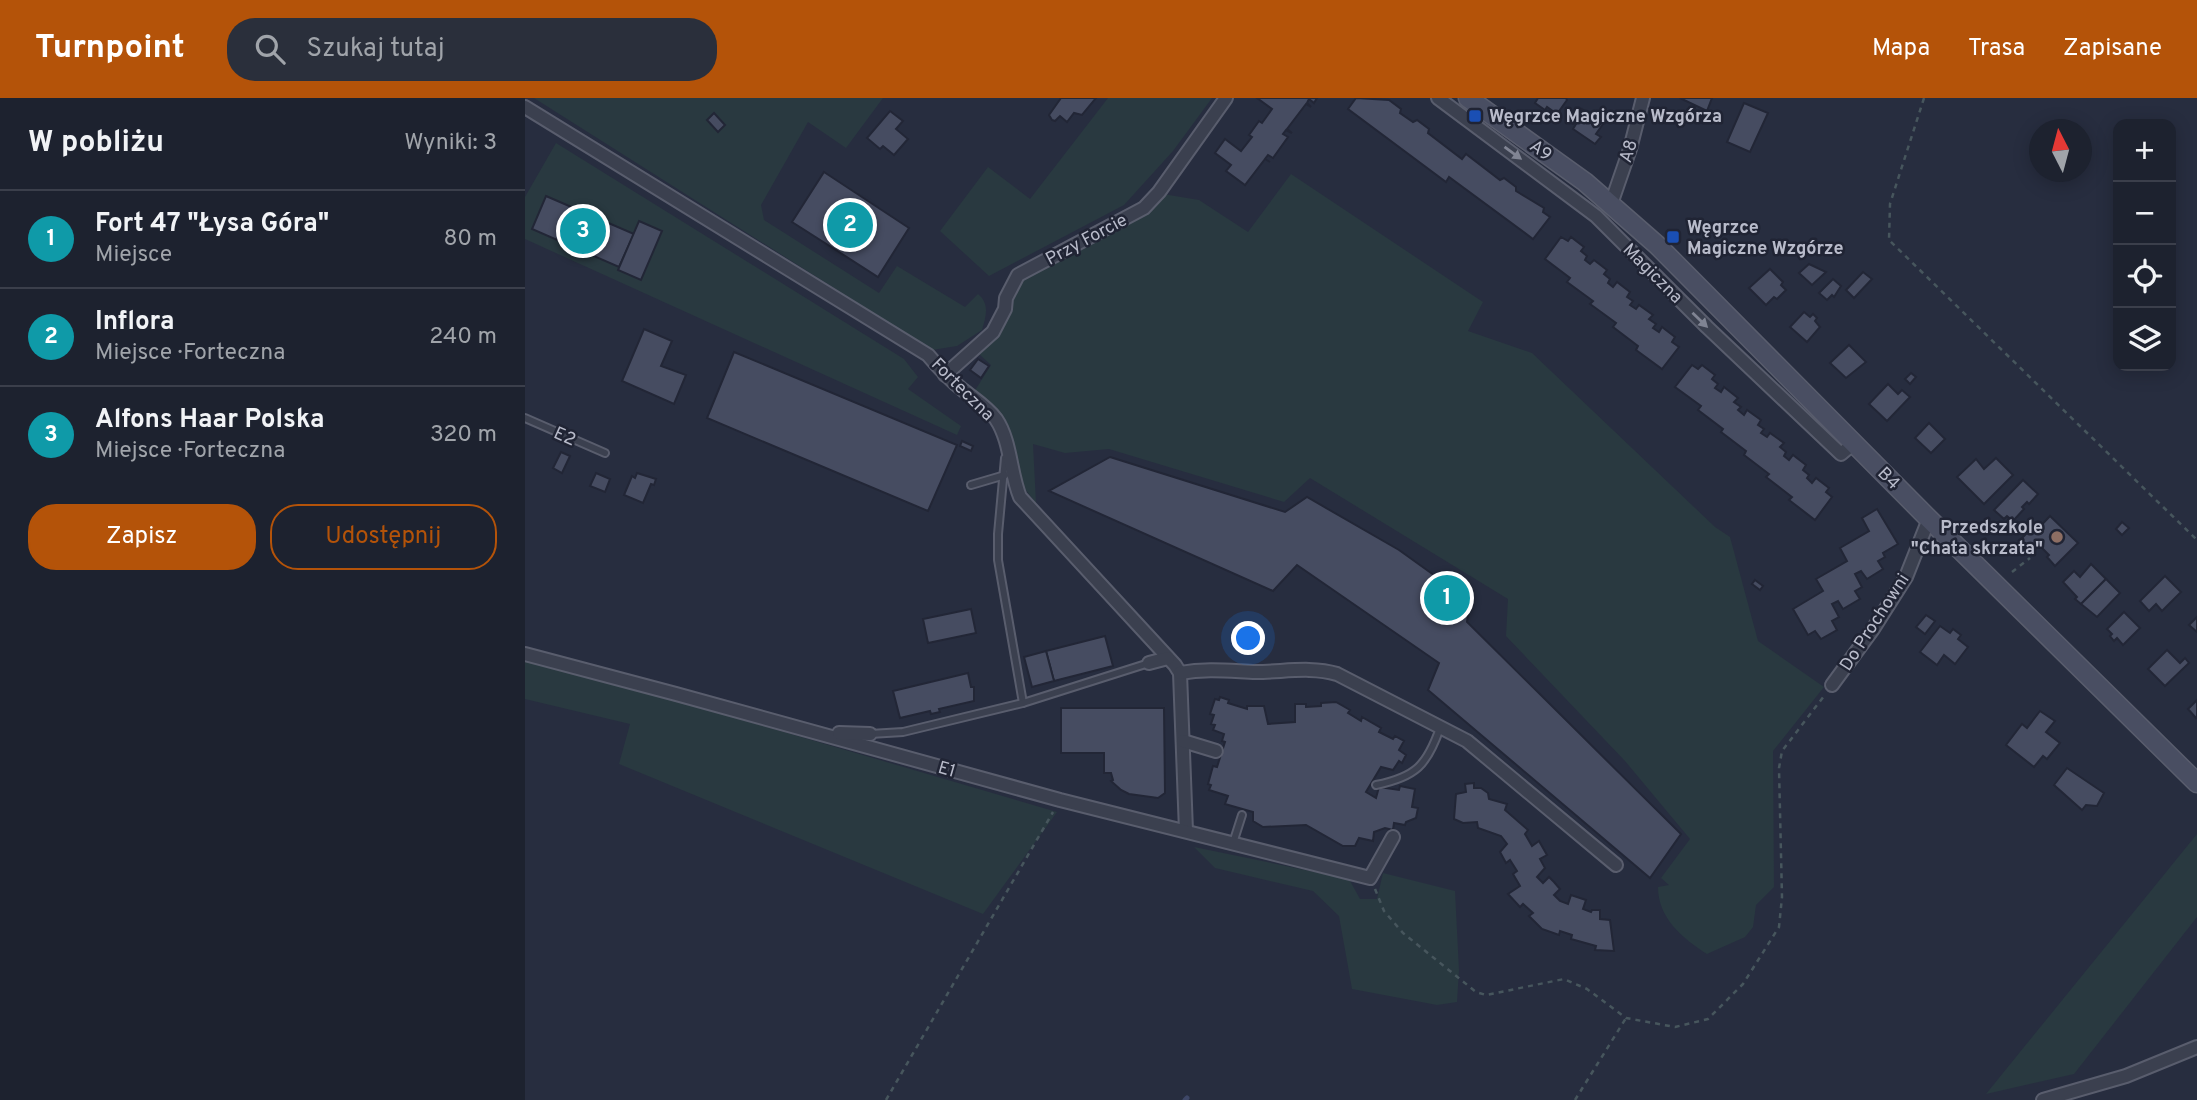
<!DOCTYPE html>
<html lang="pl">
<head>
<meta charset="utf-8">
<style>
  :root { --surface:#1d222f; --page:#2a2f3b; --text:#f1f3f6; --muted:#a0a4aa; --line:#3b3f4b; --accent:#b45309 }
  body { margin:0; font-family:Overpass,sans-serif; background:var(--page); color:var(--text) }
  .controls { position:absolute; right:21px; top:21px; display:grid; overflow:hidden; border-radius:14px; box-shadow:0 4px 18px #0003 }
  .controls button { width:63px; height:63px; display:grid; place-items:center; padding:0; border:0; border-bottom:2px solid var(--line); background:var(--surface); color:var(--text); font:35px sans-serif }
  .compass { position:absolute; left:1504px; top:21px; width:63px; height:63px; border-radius:50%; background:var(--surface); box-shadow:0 4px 18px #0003; rotate:354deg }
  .you { position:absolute; left:724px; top:541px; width:24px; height:24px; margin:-18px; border:5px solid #fff; border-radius:50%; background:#1a73e8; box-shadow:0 0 0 10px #1a73e833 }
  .badge { display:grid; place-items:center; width:46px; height:46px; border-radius:50%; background:var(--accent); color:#fff; font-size:23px; font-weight:700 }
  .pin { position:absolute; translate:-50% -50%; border:4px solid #fff; box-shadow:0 2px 7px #0006 }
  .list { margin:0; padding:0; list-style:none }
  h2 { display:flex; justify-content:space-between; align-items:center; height:91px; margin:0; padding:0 28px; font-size:30px }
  h2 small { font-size:23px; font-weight:400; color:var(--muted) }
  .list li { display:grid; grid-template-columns:46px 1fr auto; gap:21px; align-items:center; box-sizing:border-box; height:98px; padding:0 28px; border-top:2px solid var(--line) }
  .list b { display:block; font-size:26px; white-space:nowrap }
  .list p { margin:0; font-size:23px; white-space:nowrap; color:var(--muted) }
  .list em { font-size:23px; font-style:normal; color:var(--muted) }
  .actions { display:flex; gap:14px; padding:21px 28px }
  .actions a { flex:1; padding:16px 0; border:2px solid var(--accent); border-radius:28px; text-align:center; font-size:24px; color:var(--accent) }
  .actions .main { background:var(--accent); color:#fff }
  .icon { flex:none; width:38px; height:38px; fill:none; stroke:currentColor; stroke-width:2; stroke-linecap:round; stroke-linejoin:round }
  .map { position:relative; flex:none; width:1672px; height:1002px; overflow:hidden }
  header { display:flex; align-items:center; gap:42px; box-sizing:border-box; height:98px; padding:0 35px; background:var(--accent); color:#fff }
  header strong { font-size:33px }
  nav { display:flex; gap:38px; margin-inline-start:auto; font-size:24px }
  .search { width:490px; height:63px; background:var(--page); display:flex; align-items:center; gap:18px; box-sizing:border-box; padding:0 24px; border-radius:28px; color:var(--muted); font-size:26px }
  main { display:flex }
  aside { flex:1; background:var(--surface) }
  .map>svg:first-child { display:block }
  .green { fill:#293940 }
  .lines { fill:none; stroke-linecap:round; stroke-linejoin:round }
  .stream { stroke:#3e4767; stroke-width:5 }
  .building { fill:#464c61; stroke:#222636; stroke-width:2 }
  .lane-casing { stroke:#595d6d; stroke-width:10 }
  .street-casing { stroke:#595d6d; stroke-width:16 }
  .secondary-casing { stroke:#595d6d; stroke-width:21 }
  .path { stroke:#47565d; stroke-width:2.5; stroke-dasharray:5 5; stroke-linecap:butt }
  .lane { stroke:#3b404f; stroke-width:6 }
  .street { stroke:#3b404f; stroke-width:12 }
  .secondary { stroke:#494e62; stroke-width:18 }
  .oneway { fill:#808493 }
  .transit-dot { fill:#1a4fb4; stroke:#202434; stroke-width:2.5 }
  .education-dot { fill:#8d6e63; stroke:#202434; stroke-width:2.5 }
  .labels { text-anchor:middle; stroke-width:5; stroke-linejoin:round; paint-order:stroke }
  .poi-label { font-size:18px; font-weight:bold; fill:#b8bbca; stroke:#202434; text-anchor:start }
  .street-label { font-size:18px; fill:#b8bbca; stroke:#202434 }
</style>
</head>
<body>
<header>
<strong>Turnpoint</strong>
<div class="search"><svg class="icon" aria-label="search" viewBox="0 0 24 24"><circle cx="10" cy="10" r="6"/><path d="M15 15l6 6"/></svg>Szukaj tutaj</div>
<nav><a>Mapa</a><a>Trasa</a><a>Zapisane</a></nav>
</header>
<main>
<aside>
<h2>W pobliżu<small>Wyniki: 3</small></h2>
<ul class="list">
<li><span class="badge" style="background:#0f9aa8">1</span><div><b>Fort 47 &quot;Łysa Góra&quot;</b><p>Miejsce</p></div><em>80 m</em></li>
<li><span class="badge" style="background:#0f9aa8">2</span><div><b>Inflora</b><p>Miejsce · Forteczna</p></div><em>240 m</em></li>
<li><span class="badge" style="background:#0f9aa8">3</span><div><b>Alfons Haar Polska</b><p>Miejsce · Forteczna</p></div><em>320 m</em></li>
</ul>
<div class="actions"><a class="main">Zapisz</a><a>Udostępnij</a></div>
</aside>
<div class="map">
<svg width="1672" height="1002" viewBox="0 0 1672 1002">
  <rect width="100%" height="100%" fill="#272d3f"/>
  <g class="green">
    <path d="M 9,0 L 358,0 L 321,50 L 283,24 L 236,107 L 239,122 L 354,195 L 372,168 L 440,209 L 453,196 C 465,206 461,218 457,232 L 432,248 L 407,252 Z"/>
    <polygon points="583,0 687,0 648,53 599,107 464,178 415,133 463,69 505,101"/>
    <polygon points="31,45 379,261 393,279 383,291 436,328 432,337 0,141 0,99"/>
    <path d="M 766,76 L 958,204 L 943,233 L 1007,255 L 1190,429 L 1205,439 L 1233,543 L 1299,589 L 1248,653 L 1249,789 L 1231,807 L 1228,829 L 1220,839 L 1182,856 C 1157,840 1133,820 1133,789 L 1144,787 L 1136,780 L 1165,741 L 1100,663 L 981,538 L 983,501 L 785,380 L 759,404 L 584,351 L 540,355 L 508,346 L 511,405 L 500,391 L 491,367 L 485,336 L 472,312 L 449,294 L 466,267 L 454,256 L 474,237 L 495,184 L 638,96 L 674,102 L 723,134 Z"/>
    <polygon points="0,562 116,592 532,714 458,816 94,666 105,626 0,601"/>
    <polygon points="1672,736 1672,819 1549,976 1461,996"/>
    <polygon points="669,749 824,781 835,801 852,801 858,775 930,793 934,872 932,904 912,907 827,891 814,818 788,793 690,770"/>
  </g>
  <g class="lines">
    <polyline class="stream" points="660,1002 662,1000"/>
  </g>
  <g class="building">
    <polygon points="536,0 571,0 557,17 549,15 542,24 535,18 530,23 527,22 524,17"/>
    <polygon points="732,0 792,0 789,5 784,1 782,5 786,9 781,6 762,31 767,35 761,32 758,36 763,39 748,60 743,57 740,61 745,64 740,61 720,87 701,73 706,67 690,55 700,41 716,53 727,39 724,37 734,23 737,25 747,11"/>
    <polygon points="831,0 864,2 876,11 875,15 888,24 892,22 904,31 903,35 937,61 941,56 975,82 979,80 991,89 991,93 1019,110 1018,114 1025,119 1008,141 924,79 921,84 823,11"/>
    <polygon points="1013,0 1041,0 1042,2 1032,16 1022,9 1020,12 1010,5"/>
    <polygon points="1155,0 1187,0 1182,13"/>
    <polygon points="1219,5 1243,15 1225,54 1202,44"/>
    <polygon points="1057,11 1078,26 1071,36 1076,39 1070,46 1048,31 1054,21 1051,19"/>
    <polygon points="365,13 378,23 371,31 383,41 369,57 358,48 355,51 342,40"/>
    <polygon points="189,15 200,27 193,34 182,22"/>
    <polygon points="299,74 384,130 353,179 267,124"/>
    <polygon points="21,98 109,136 94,169 7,131"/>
    <polygon points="114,123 137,133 116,182 93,172"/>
    <polygon points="1036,139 1043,143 1046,139 1059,149 1056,153 1062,158 1060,162 1065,166 1069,162 1082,172 1079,176 1085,181 1083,185 1088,189 1092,184 1105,194 1102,199 1108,203 1105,207 1111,211 1114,207 1128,217 1124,221 1131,226 1128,230 1134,234 1137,229 1150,239 1147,244 1154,249 1137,271 1111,252 1113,248 1088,229 1091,225 1065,206 1068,203 1042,184 1045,180 1020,161"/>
    <polygon points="1284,166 1301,174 1287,187 1274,175"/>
    <polygon points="1245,171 1258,184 1256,187 1261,192 1252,201 1249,199 1241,207 1224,190"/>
    <polygon points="1338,174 1347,181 1329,200 1321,192"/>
    <polygon points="1308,181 1316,188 1309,199 1307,197 1302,202 1294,195"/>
    <polygon points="1279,214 1285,219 1288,216 1292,220 1290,223 1295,229 1282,244 1265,229"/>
    <polygon points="119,231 147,243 136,268 161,277 149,306 97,283"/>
    <polygon points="1324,247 1341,264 1321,280 1305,265"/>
    <polygon points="209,254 432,347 403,413 182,320"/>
    <polygon points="453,261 464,268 456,280 445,272"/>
    <polygon points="1167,267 1173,271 1177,267 1190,277 1187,281 1193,286 1190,290 1196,294 1199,289 1213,300 1209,304 1216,309 1213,312 1219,317 1222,312 1236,322 1233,327 1239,331 1236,335 1242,339 1245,335 1259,345 1255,349 1261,354 1259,358 1264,362 1268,357 1281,367 1278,372 1284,377 1282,380 1287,385 1291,380 1304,390 1301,394 1307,399 1290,422 1264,402 1267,399 1241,379 1244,376 1219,357 1221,353 1196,334 1198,331 1173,312 1176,308 1150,289"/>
    <polygon points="1386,275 1391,279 1385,286 1380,281"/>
    <polygon points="1363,286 1373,296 1377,292 1385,299 1362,323 1344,306"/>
    <polygon points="1404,325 1420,341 1406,355 1390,340"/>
    <polygon points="437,343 448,348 446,353 435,348"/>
    <polygon points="36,354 45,358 37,375 28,370"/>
    <polygon points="585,359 760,414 782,399 874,452 945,503 942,524 1156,736 1125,780 903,592 914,565 772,467 748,493 524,393"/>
    <polygon points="1471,360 1488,377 1459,406 1432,379 1451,361 1459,371"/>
    <polygon points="71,375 85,381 80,394 65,388"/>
    <polygon points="112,375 131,381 129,387 126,386 118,405 99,397 107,378 110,380"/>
    <polygon points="1498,382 1513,396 1504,406 1502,404 1497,409 1499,411 1488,423 1482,418 1479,421 1469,412"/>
    <polygon points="1352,411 1373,446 1358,455 1360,459 1353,463 1358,471 1342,481 1336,473 1330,476 1337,489 1330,493 1335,501 1318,511 1313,503 1307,506 1314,519 1307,523 1312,532 1296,541 1290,533 1283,537 1268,511 1298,493 1291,481 1322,463 1315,450 1344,433 1337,420"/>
    <polygon points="1525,418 1553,445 1530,468 1522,459 1524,457 1514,447 1507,454 1495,442 1507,430 1510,434"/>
    <polygon points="1597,424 1604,430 1597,437 1591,431"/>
    <polygon points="1566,466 1581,481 1556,506 1550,501 1552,499 1538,484 1549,473 1555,479"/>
    <polygon points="1640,478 1656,494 1637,513 1631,506 1624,513 1615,503"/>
    <polygon points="1581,481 1595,495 1572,519 1556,506"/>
    <polygon points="1230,482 1238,488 1235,492 1227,486"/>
    <polygon points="446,511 451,535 403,545 398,521"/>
    <polygon points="1599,514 1615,530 1598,547 1592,540 1589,543 1585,538 1587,536 1582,531"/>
    <polygon points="1401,517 1410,523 1400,536 1391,529"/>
    <polygon points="1672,519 1672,534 1664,527"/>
    <polygon points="1415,528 1425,535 1428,531 1436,537 1433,541 1443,549 1430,566 1419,557 1412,567 1395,554"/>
    <polygon points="580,538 588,568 529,583 521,553"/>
    <polygon points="1642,552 1655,565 1660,560 1664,565 1640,588 1623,571"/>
    <polygon points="521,553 529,583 507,589 499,559"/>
    <polygon points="443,575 446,589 449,589 449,603 414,611 415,614 406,616 405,613 375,620 368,593"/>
    <polygon points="695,599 704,602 703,605 722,611 722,608 739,608 743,626 770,624 770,606 781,606 781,609 796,608 796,605 811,604 825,612 823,615 836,623 837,619 856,630 854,634 868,641 870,638 879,643 874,652 881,657 877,665 874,663 868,672 856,669 841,694 851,700 854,689 874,692 875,688 890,691 887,709 893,710 891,720 881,724 880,727 869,725 868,732 860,730 849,734 848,743 834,740 830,748 818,748 781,727 738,729 728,723 728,714 700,706 703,698 684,692 686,687 683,686 688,668 692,669 700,644 697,643 699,636 688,632 690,627 686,626 689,617 685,616 690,601 694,602"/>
    <polygon points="1672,602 1672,619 1671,620 1663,611"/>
    <polygon points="536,610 639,610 640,695 633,700 604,696 596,692 586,683 588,682 586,675 579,675 579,655 536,655"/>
    <polygon points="1515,613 1530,623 1521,634 1535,645 1522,661 1518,658 1509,669 1481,647 1497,626 1502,630"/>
    <polygon points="1542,670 1579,695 1572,708 1561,707 1557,712 1529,687"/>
    <polygon points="949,685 949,690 956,690 963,695 964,701 982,706 980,712 1003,732 1000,736 1007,748 1014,743 1022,757 1015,761 1020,770 1012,779 1018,785 1024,779 1029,784 1035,791 1029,797 1035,803 1043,806 1046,797 1061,802 1058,811 1066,814 1067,812 1075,812 1075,821 1085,822 1089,853 1070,852 1071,848 1046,841 1047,837 1035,833 1034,837 1017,831 1004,818 1008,815 998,806 995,809 983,796 995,788 988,776 992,773 985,762 981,765 975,754 982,746 976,738 953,730 952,724 938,725 929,721 931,696 941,694 940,686"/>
  </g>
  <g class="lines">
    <g class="lane-casing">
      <g id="lane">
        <polyline points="0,320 80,355"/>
        <polyline points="480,360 473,436 473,462 498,605"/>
        <polyline points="446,387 480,377"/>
        <polyline points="345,636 378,634 498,605 624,565"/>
        <path d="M 851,687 C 891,679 902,667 915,630"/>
        <polyline points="708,745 717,717"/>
      </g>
    </g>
    <g class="street-casing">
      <g id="street">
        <polyline points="913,0 1071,118 1182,229 1316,356 1329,345"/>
        <path d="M 0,9 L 403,257 C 414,270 425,282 438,292 C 449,301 462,309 471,321 C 486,343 485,375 495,399 L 650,567 L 655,575 L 661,733"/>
        <polyline points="1086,106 1105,51 1118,0"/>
        <polyline points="420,277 468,234 480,211 481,200 493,177 619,110 634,94 701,0"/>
        <polyline points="0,556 151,596 535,702 845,780 868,739"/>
        <polyline points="624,565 643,560"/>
        <path d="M 655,575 C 682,570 705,573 731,574 C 758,574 786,568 812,576 L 942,643 L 1091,767"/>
        <polyline points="1307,587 1348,531 1381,479 1404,421"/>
        <polyline points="314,635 345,636"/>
        <polyline points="658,643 691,653"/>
        <polyline points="1518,1002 1601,978 1672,949"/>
      </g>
    </g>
    <g class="secondary-casing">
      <polyline id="secondary" points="943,0 1060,84 1132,147 1404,421 1672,685"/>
    </g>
    <g class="path">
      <polyline points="1399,0 1365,106 1364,142 1672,442"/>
      <polyline points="1487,474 1505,460"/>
      <polyline points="850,791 859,813 878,835 951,894 961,897 1039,881 1062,891 1101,920 1150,929 1183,921 1218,886 1254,829 1257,799 1254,670 1257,653 1299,598"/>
      <polyline points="361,1002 528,714"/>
      <polyline points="1050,1002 1101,920"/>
    </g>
    <use href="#lane" class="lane"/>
    <use href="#street" class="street"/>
    <use href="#secondary" class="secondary"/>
  </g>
  <defs><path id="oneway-solid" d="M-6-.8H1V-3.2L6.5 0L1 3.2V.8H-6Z" transform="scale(1.75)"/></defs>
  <g class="oneway">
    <use href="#oneway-solid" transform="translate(988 55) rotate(36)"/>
    <use href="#oneway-solid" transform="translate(1175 222) rotate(44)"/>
  </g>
  <g class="transit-dot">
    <rect x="943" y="11" width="14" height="14" rx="3.5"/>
    <rect x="1141" y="132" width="14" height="14" rx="3.5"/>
  </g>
  <circle class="education-dot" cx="1532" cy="439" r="7"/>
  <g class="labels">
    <g class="poi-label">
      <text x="964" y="24">Węgrzce Magiczne Wzgórza</text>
      <text x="1162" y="135">Węgrzce<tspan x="1162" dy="21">Magiczne Wzgórze</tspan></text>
      <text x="1518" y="435" text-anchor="end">Przedszkole<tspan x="1518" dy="21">"Chata skrzata"</tspan></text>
    </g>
    <g class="street-label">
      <text transform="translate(1016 52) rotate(36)" y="6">A9</text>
      <text transform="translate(1103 53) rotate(-73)" y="6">A8</text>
      <text transform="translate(561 141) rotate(-28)" y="6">Przy Forcie</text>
      <text transform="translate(1128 175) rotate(45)" y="6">Magiczna</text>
      <text transform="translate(438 291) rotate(45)" y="6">Forteczna</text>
      <text transform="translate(40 338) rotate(24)" y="6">E2</text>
      <text transform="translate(1364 380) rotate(45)" y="6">B4</text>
      <text transform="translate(1349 524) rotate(-57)" y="6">Do Prochowni</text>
      <text transform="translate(422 671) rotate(16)" y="6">E1</text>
    </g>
  </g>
</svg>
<div class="controls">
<button>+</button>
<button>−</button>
<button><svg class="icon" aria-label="locate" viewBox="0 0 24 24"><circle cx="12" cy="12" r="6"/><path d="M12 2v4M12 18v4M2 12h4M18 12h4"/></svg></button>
<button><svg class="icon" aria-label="layers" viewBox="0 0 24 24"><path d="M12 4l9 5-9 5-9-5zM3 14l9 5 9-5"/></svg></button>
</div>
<svg class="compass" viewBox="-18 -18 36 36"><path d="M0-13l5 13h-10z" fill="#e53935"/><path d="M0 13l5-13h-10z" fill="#a0a4aa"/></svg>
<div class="you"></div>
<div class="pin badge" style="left:922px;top:500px;background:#0f9aa8">1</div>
<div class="pin badge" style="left:325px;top:127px;background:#0f9aa8">2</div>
<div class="pin badge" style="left:58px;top:133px;background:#0f9aa8">3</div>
</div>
</main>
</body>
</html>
